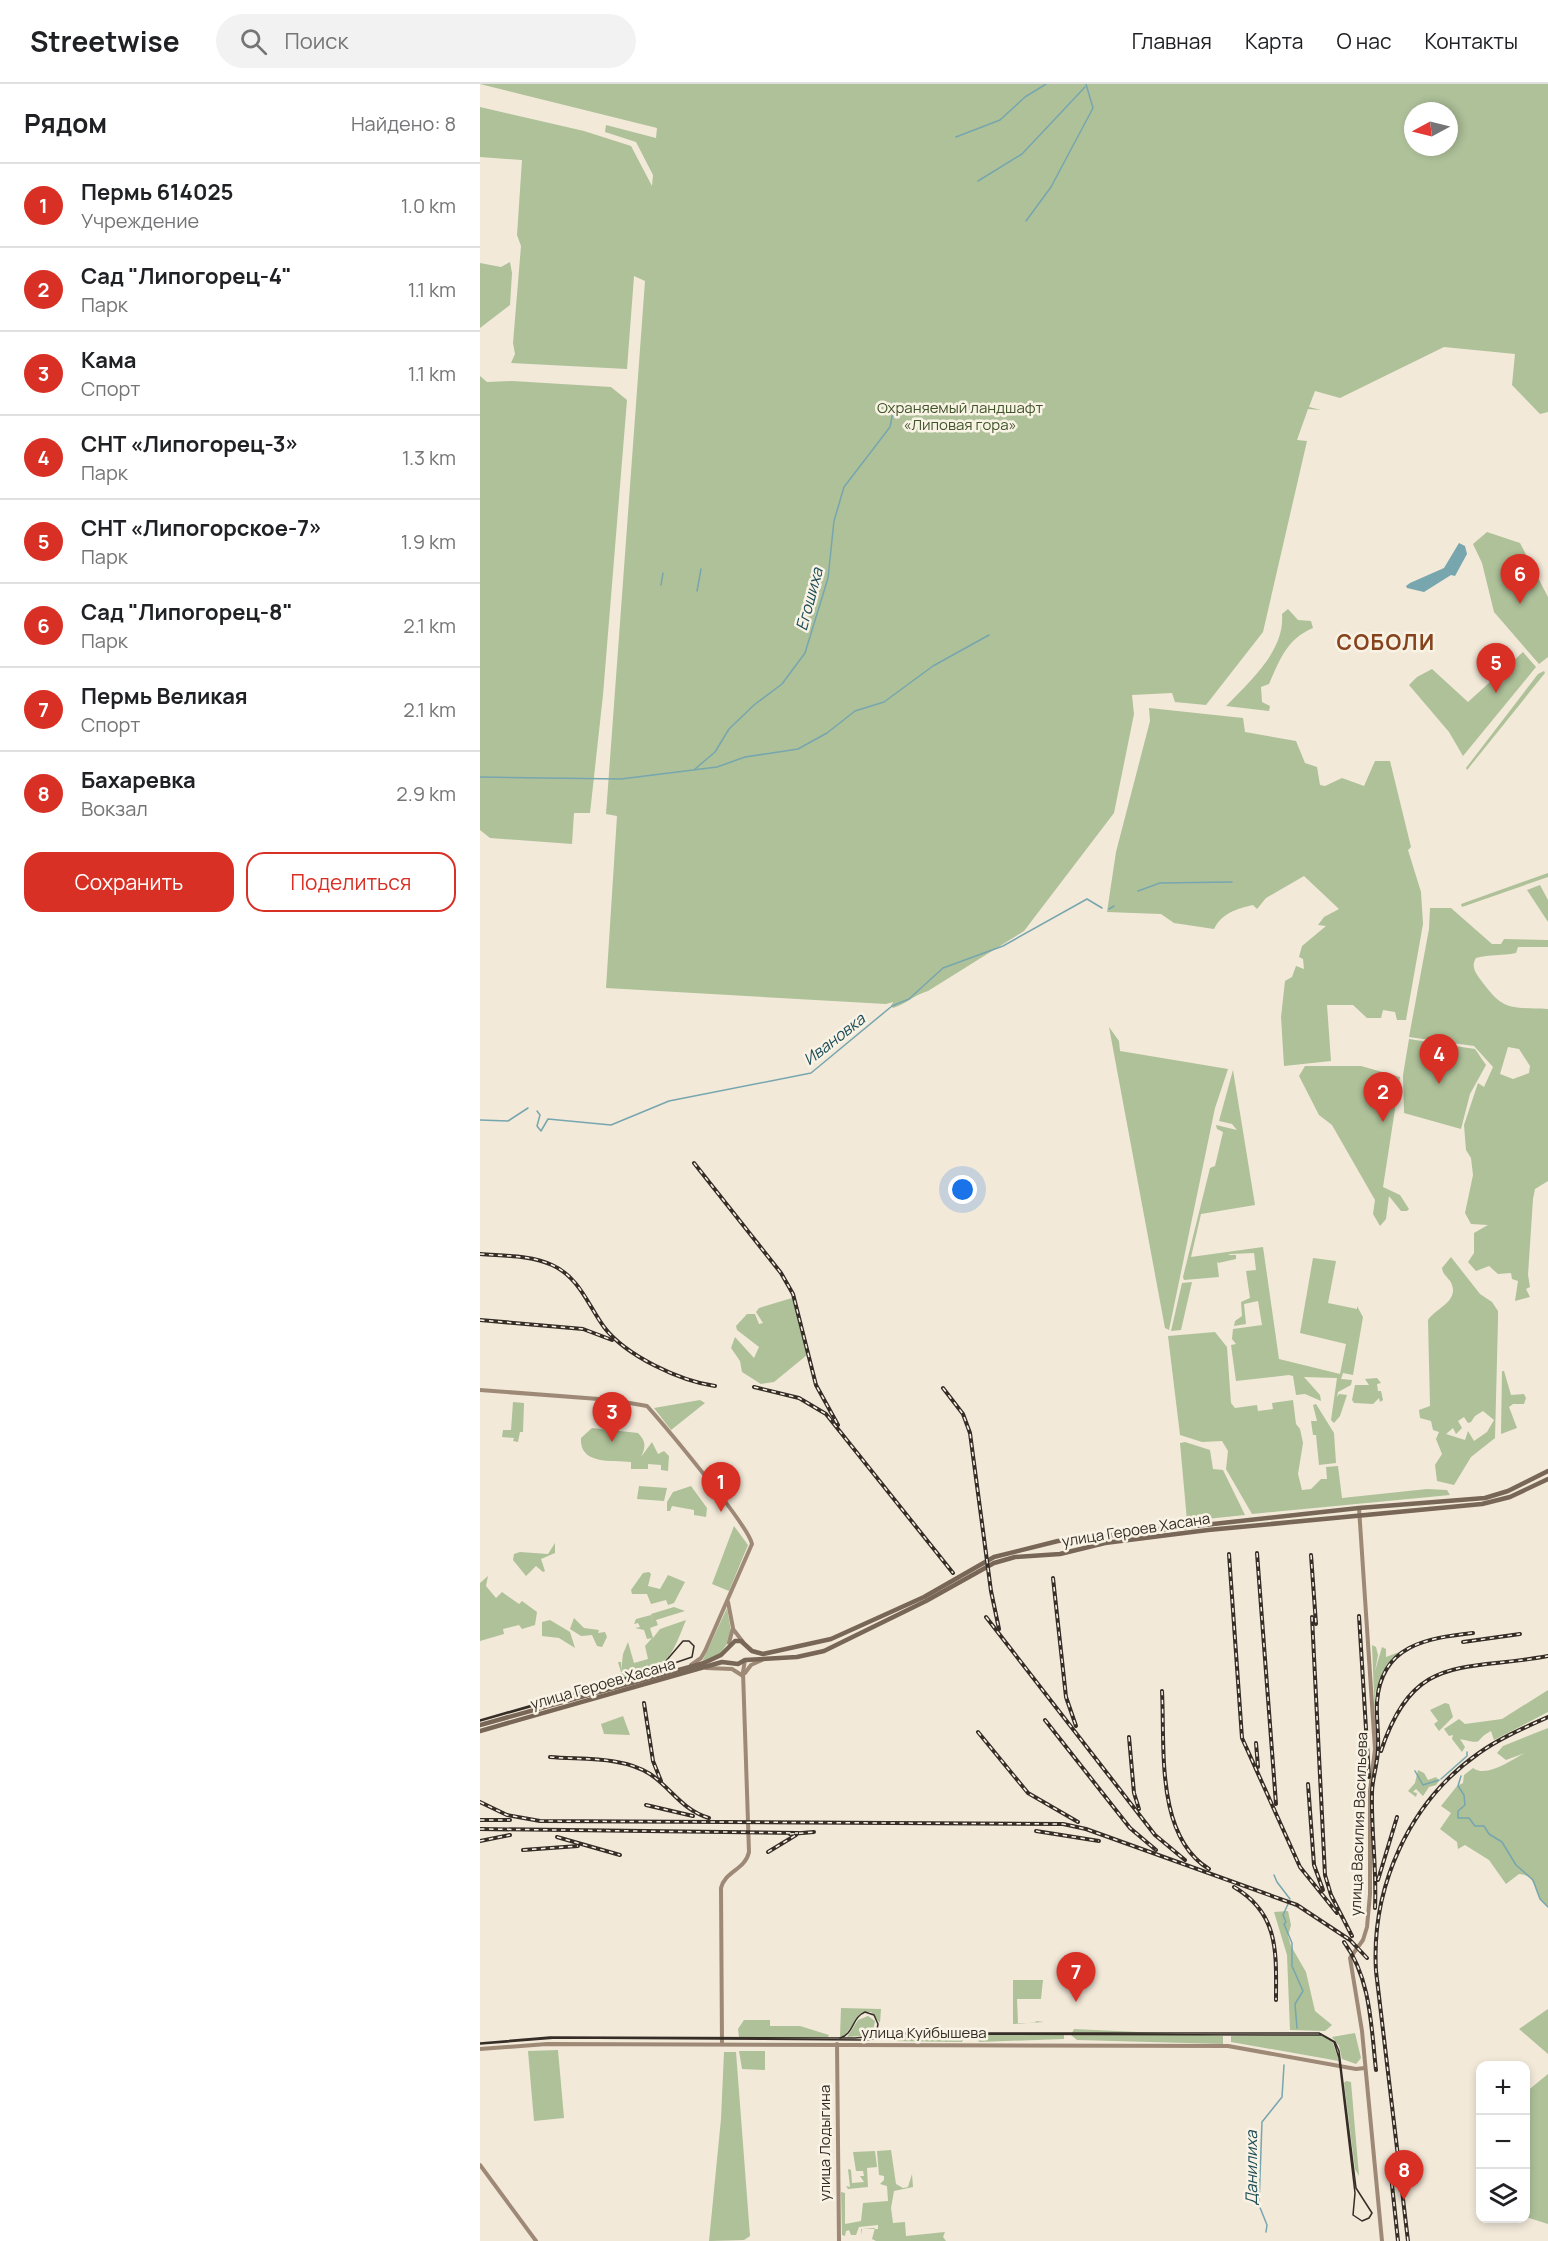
<!DOCTYPE html>
<html lang="ru">
<head>
<meta charset="utf-8">
<style>
  :root { --surface:#fff; --page:#f2f2f2; --text:#202124; --muted:#757577; --line:#e0e0e0; --accent:#d93025 }
  body { margin:0; font-family:Manrope,sans-serif; background:var(--page); color:var(--text) }
  .controls { position:absolute; right:18px; bottom:18px; display:grid; overflow:hidden; border-radius:12px; box-shadow:0 3px 9px #0003 }
  .controls button { width:54px; height:54px; display:grid; place-items:center; padding:0; border:0; border-bottom:2px solid var(--line); background:var(--surface); color:var(--text); font:30px sans-serif }
  .compass { position:absolute; left:924px; top:18px; width:54px; height:54px; border-radius:50%; background:var(--surface); box-shadow:0 3px 9px #0003; rotate:263deg }
  .you { position:absolute; left:483px; top:1106px; width:21px; height:21px; margin:-15px; border:4px solid #fff; border-radius:50%; background:#1a73e8; box-shadow:0 0 0 9px #1a73e833 }
  .badge { display:grid; place-items:center; width:39px; height:39px; border-radius:50%; background:var(--accent); color:#fff; font-size:20px; font-weight:700 }
  .pin { position:absolute; translate:-50% -50px; filter:drop-shadow(0 2px 3px #0008) }
  .pin::after { content:''; position:absolute; top:32px; width:21px; height:18px; background:inherit; clip-path:polygon(0 0,100% 0,50% 100%) }
  .list { margin:0; padding:0; list-style:none }
  h2 { display:flex; justify-content:space-between; align-items:center; height:78px; margin:0; padding:0 24px; font-size:26px }
  h2 small { font-size:20px; font-weight:400; color:var(--muted) }
  .list li { display:grid; grid-template-columns:39px 1fr auto; gap:18px; align-items:center; box-sizing:border-box; height:84px; padding:0 24px; border-top:2px solid var(--line) }
  .list b { display:block; font-size:22px; white-space:nowrap }
  .list p { margin:0; font-size:20px; white-space:nowrap; color:var(--muted) }
  .list em { font-size:20px; font-style:normal; color:var(--muted) }
  .actions { display:flex; gap:12px; padding:18px 24px }
  .actions a { flex:1; padding:14px 0; border:2px solid var(--accent); border-radius:18px; text-align:center; font-size:21px; color:var(--accent) }
  .actions .main { background:var(--accent); color:#fff }
  .icon { flex:none; width:33px; height:33px; fill:none; stroke:currentColor; stroke-width:2; stroke-linecap:round; stroke-linejoin:round }
  .map { position:relative; flex:none; width:1068px; height:2157px; overflow:hidden }
  header { display:flex; align-items:center; gap:36px; box-sizing:border-box; height:84px; padding:0 30px; background:var(--surface); border-bottom:2px solid var(--line) }
  header strong { font-size:28px }
  nav { display:flex; gap:33px; margin-inline-start:auto; font-size:21px }
  .search { width:420px; height:54px; background:var(--page); display:flex; align-items:center; gap:15px; box-sizing:border-box; padding:0 21px; border-radius:33px; color:var(--muted); font-size:22px }
  main { display:flex }
  aside { flex:1; background:var(--surface) }
  .map>svg:first-child { display:block }
  .green { fill:#aec199; fill-rule:evenodd }
  .water { fill:#77a6af }
  .lines { fill:none; stroke-linecap:round; stroke-linejoin:round }
  .stream { stroke:#77a6af; stroke-width:1.5 }
  .secondary { stroke:#9e8976; stroke-width:4 }
  .primary { stroke:#786657; stroke-width:4.5 }
  .tram { stroke:#352d26; stroke-width:1.5 }
  .rail-casing { stroke:#352d26; stroke-width:4 }
  .rail { stroke:#f9f3e5; stroke-width:1.5; stroke-dasharray:4.5; stroke-linecap:butt }
  .labels { text-anchor:middle; stroke-width:5; stroke-linejoin:round; paint-order:stroke }
  .park-label { font-size:15px; fill:#3f5429; stroke:#f9f3e5 }
  .street-label { font-size:15px; fill:#352d26; stroke:#f9f3e5 }
  .water-label { font-size:16px; font-style:italic; fill:#1b4c58; stroke:#f9f3e5 }
  .district-label { font-size:21px; font-weight:bold; letter-spacing:1.5px; fill:#86431d; stroke:#f9f3e5 }
</style>
</head>
<body>
<header>
<strong>Streetwise</strong>
<div class="search"><svg class="icon" aria-label="search" viewBox="0 0 24 24"><circle cx="10" cy="10" r="6"/><path d="M15 15l6 6"/></svg>Поиск</div>
<nav><a>Главная</a><a>Карта</a><a>О нас</a><a>Контакты</a></nav>
</header>
<main>
<aside>
<h2>Рядом<small>Найдено: 8</small></h2>
<ul class="list">
<li><span class="badge">1</span><div><b>Пермь 614025</b><p>Учреждение</p></div><em>1.0 km</em></li>
<li><span class="badge">2</span><div><b>Сад &quot;Липогорец-4&quot;</b><p>Парк</p></div><em>1.1 km</em></li>
<li><span class="badge">3</span><div><b>Кама</b><p>Спорт</p></div><em>1.1 km</em></li>
<li><span class="badge">4</span><div><b>СНТ «Липогорец-3»</b><p>Парк</p></div><em>1.3 km</em></li>
<li><span class="badge">5</span><div><b>СНТ «Липогорское-7»</b><p>Парк</p></div><em>1.9 km</em></li>
<li><span class="badge">6</span><div><b>Сад &quot;Липогорец-8&quot;</b><p>Парк</p></div><em>2.1 km</em></li>
<li><span class="badge">7</span><div><b>Пермь Великая</b><p>Спорт</p></div><em>2.1 km</em></li>
<li><span class="badge">8</span><div><b>Бахаревка</b><p>Вокзал</p></div><em>2.9 km</em></li>
</ul>
<div class="actions"><a class="main">Сохранить</a><a>Поделиться</a></div>
</aside>
<div class="map">
<svg width="1068" height="2157" viewBox="0 0 1068 2157">
  <rect width="100%" height="100%" fill="#f2e9d9"/>
  <g class="green">
    <path d="M 1068,0 L 1068,328 L 1060,330 L 1032,301 L 1035,270 L 964,263 L 860,314 L 835,307 L 829,323 L 841,326 L 828,325 L 817,356 L 827,357 L 783,548 L 726,621 L 695,618 L 692,609 L 652,611 L 654,630 L 634,729 L 544,847 L 448,907 C 434,911 426,920 413,924 L 411,922 L 413,918 L 406,920 L 126,904 L 137,732 L 126,730 L 165,197 L 154,192 L 147,285 L 31,279 L 35,270 L 33,259 L 41,162 L 37,151 L 42,76 L 0,73 L 0,23 L 104,47 L 151,62 L 172,102 L 173,91 L 156,58 L 125,48 L 126,41 L 176,54 L 177,44 L 0,0 ZM 933,27 L 969,27 L 969,63 L 933,63 Z"/>
    <polygon points="30,178 32,189 30,221 0,244 0,179 21,183"/>
    <polygon points="0,292 7,298 32,297 131,303 147,316 123,611 110,729 94,729 92,760 10,754 0,746"/>
    <polygon points="1007,448 1040,459 1068,513 1068,573 1059,580 1014,528 1002,479 993,460"/>
    <path d="M 808,525 L 818,536 L 831,537 L 833,544 C 807,555 800,575 789,600 L 781,603 L 782,618 L 790,622 L 789,627 L 746,622 C 770,597 805,567 802,530 Z"/>
    <polygon points="1043,568 1056,583 983,672 969,648 929,601 937,593 952,585 988,618"/>
    <polygon points="1064,587 1065,589 987,686 986,684 1058,590"/>
    <path d="M 669,624 L 763,634 L 765,648 L 816,657 L 825,679 L 837,683 L 840,701 L 845,702 L 862,694 L 884,702 L 895,677 L 910,677 L 931,763 L 928,766 L 941,808 L 943,840 L 926,936 L 917,936 L 915,928 L 903,926 L 901,934 L 887,934 L 873,921 L 847,921 L 851,977 L 804,982 L 801,933 L 805,897 L 812,893 L 816,882 L 824,885 L 823,875 L 819,873 L 822,862 L 846,842 L 838,841 L 844,833 L 859,825 L 824,792 L 786,814 L 777,825 L 773,821 C 756,825 742,829 734,845 L 694,839 L 681,830 L 627,828 L 636,768 L 670,637 Z"/>
    <polygon points="1068,789 1068,793 982,823 981,820"/>
    <polygon points="1060,801 1068,816 1068,838 1047,806"/>
    <path d="M 950,824 L 971,824 L 1012,860 L 1021,860 L 1024,855 L 1068,856 L 1068,863 L 1038,863 L 1036,869 C 1022,872 1010,870 996,874 C 991,882 995,888 1000,895 C 1024,928 1029,923 1068,925 L 1068,1097 L 1055,1105 L 1053,1115 L 1048,1191 L 1050,1203 L 1046,1205 L 1050,1213 L 1035,1217 L 1038,1197 L 1032,1195 L 1031,1189 L 1018,1190 L 1009,1182 L 996,1187 L 988,1178 L 994,1169 L 994,1149 L 1008,1141 L 991,1140 L 985,1129 L 993,1091 L 991,1074 L 986,1066 L 984,1041 L 998,999 L 1004,1003 L 1013,983 L 994,962 L 929,953 L 949,845 ZM 1028,963 L 1039,965 L 1050,982 L 1049,989 L 1033,995 L 1020,990 Z"/>
    <polygon points="629,943 639,957 640,967 748,985 735,1024 689,1246 685,1244"/>
    <polygon points="929,955 995,965 1006,981 990,1010 981,1045 924,1029 923,991"/>
    <polygon points="825,982 881,982 920,993 903,1103 920,1111 929,1125 927,1127 921,1127 909,1112 906,1135 900,1142 893,1130 895,1116 852,1041 839,1031 819,992"/>
    <polygon points="753,986 775,1121 721,1130 711,1173 783,1163 799,1275 860,1290 866,1260 820,1249 833,1174 856,1177 848,1219 877,1225 877,1222 883,1233 873,1291 863,1289 861,1295 872,1296 871,1301 858,1308 857,1313 859,1310 867,1311 860,1332 854,1339 851,1336 857,1294 824,1293 840,1311 841,1317 825,1310 816,1311 813,1292 809,1291 756,1297 751,1261 756,1260 752,1255 753,1245 782,1241 778,1217 764,1220 766,1240 754,1242 755,1237 762,1232 761,1218 770,1214 766,1187 776,1186 774,1169 750,1170 748,1171 756,1171 756,1175 738,1179 737,1177 739,1193 704,1196 703,1193 730,1084 735,1082 743,1048 737,1045 736,1041 757,1046 752,1040 739,1037"/>
    <path d="M 971,1173 L 1000,1210 L 1012,1218 L 1018,1227 L 1018,1236 L 1015,1354 L 991,1373 L 974,1401 L 957,1397 L 955,1381 L 962,1370 L 956,1355 L 959,1348 L 953,1346 L 951,1337 L 940,1334 L 939,1326 L 950,1322 L 948,1236 C 956,1224 978,1218 972,1201 C 970,1194 963,1192 962,1184 ZM 1003,1327 L 1014,1336 L 1007,1348 L 994,1357 L 988,1347 L 985,1356 L 966,1350 L 973,1344 L 976,1350 L 982,1344 L 978,1337 L 984,1333 L 988,1339 L 991,1338 L 995,1332 Z"/>
    <polygon points="712,1198 701,1246 691,1247 702,1199"/>
    <polygon points="312,1214 318,1227 327,1271 294,1298 281,1300 262,1288 260,1277 251,1264 255,1253 274,1274 279,1263 257,1246 256,1242 267,1230 275,1230 279,1240 283,1239 276,1228 279,1224"/>
    <polygon points="735,1248 747,1263 751,1319 755,1324 777,1321 778,1327 793,1325 792,1319 813,1316 816,1340 820,1345 823,1359 818,1390 822,1406 831,1405 841,1395 847,1395 846,1383 858,1382 862,1414 947,1405 967,1406 970,1411 772,1430 746,1385 748,1367 742,1357 722,1358 700,1351 688,1252"/>
    <polygon points="1022,1287 1024,1287 1031,1311 1044,1310 1046,1314 1044,1320 1033,1320 1029,1323 1037,1344 1021,1350"/>
    <polygon points="897,1294 901,1299 897,1300 898,1307 901,1307 903,1316 900,1318 899,1314 893,1320 874,1319 872,1316 875,1301 889,1301 885,1295"/>
    <polygon points="220,1316 225,1319 191,1346 174,1324"/>
    <polygon points="33,1318 44,1319 43,1348 40,1348 38,1358 33,1357 34,1354 22,1353 23,1346 31,1346"/>
    <polygon points="836,1320 854,1349 856,1379 839,1381 836,1351 833,1351 831,1337 837,1337 833,1321"/>
    <path d="M 112,1344 L 158,1349 C 166,1357 166,1363 161,1373 L 172,1358 L 178,1370 L 184,1367 L 189,1372 L 188,1387 L 181,1386 L 181,1381 L 168,1380 L 168,1385 L 151,1385 L 151,1378 C 132,1376 99,1381 101,1354 Z"/>
    <polygon points="705,1358 730,1366 733,1385 743,1386 765,1431 707,1437 700,1359"/>
    <polygon points="159,1402 187,1404 184,1417 157,1415"/>
    <polygon points="211,1402 227,1424 226,1433 214,1431 214,1426 192,1422 190,1427 187,1427 187,1418 193,1408"/>
    <polygon points="254,1442 268,1461 249,1507 232,1500"/>
    <polygon points="75,1459 75,1469 61,1475 65,1487 63,1488 56,1482 46,1492 33,1476 34,1470 40,1468 68,1470"/>
    <polygon points="169,1488 171,1490 168,1502 180,1505 188,1491 205,1498 194,1519 188,1521 186,1516 171,1520 167,1510 152,1510 151,1506 163,1489"/>
    <polygon points="8,1492 6,1502 16,1514 22,1508 39,1520 42,1517 57,1528 55,1541 42,1545 39,1541 23,1545 24,1550 0,1557 0,1499"/>
    <path d="M 194,1523 L 205,1527 L 176,1536 L 178,1541 L 170,1544 L 173,1554 L 180,1545 L 206,1536 C 189,1578 188,1585 135,1597 L 140,1590 L 168,1582 L 141,1588 L 138,1578 L 141,1578 L 141,1587 L 143,1570 L 148,1558 L 154,1579 L 168,1575 L 165,1562 L 172,1554 L 167,1555 L 164,1546 L 155,1544 L 160,1543 L 158,1539 L 154,1540 L 156,1535 L 171,1531 L 173,1538 L 171,1530 Z"/>
    <polygon points="247,1524 252,1553 239,1571 222,1578"/>
    <polygon points="94,1534 104,1544 119,1546 118,1549 125,1548 127,1553 122,1563 117,1562 112,1551 101,1552 90,1545"/>
    <polygon points="70,1536 90,1548 95,1564 79,1554 62,1552 62,1538"/>
    <polygon points="892,1561 896,1563 898,1571 895,1587 902,1563 906,1565 906,1573 922,1567 903,1589 896,1612 895,1605 895,1634"/>
    <path d="M 1068,1606 L 1068,1628 L 1014,1656 L 1011,1647 C 992,1657 1007,1661 980,1655 L 985,1663 L 982,1668 L 972,1655 L 973,1651 L 969,1652 L 964,1645 L 979,1635 L 985,1640 L 1022,1635 Z"/>
    <polygon points="965,1619 969,1620 973,1633 959,1647 954,1640 958,1637 950,1626"/>
    <polygon points="143,1632 150,1651 124,1650 121,1640"/>
    <path d="M 1068,1644 L 1068,1822 C 1052,1814 1060,1791 1039,1790 L 1026,1800 L 1009,1776 L 985,1761 L 978,1765 L 977,1758 L 960,1745 L 971,1729 L 961,1722 L 977,1702 L 983,1699 L 984,1691 L 993,1684 C 1007,1694 1029,1677 1045,1669 L 1026,1676 L 1017,1669 L 1023,1662 Z"/>
    <polygon points="938,1686 944,1689 948,1696 956,1693 959,1697 956,1701 949,1703 943,1712 936,1705 933,1708 937,1709 936,1713 928,1707 935,1699"/>
    <polygon points="808,1827 811,1841 808,1852 811,1862 826,1888 835,1927 852,1941 845,1947 810,1946 807,1871 794,1828"/>
    <polygon points="533,1896 563,1896 561,1915 537,1915 538,1939 555,1939 556,1937 564,1938 533,1940"/>
    <polygon points="361,1924 401,1925 400,1939 391,1928 382,1928 365,1951 360,1953"/>
    <polygon points="1068,1925 1068,1970 1039,1945"/>
    <polygon points="388,1932 395,1937 392,1951 367,1953 378,1936"/>
    <polygon points="264,1936 290,1936 290,1942 320,1942 349,1951 348,1953 259,1953 258,1945"/>
    <polygon points="594,1945 743,1952 743,1960 597,1956 591,1951"/>
    <polygon points="875,1949 881,1974 876,1980 862,1975 859,1962 852,1953"/>
    <polygon points="426,1951 482,1951 483,1955 482,1958 411,1957"/>
    <polygon points="498,1951 584,1951 584,1955 499,1958"/>
    <polygon points="843,1951 853,1959 859,1977 751,1958 751,1952"/>
    <polygon points="78,1966 84,2034 54,2037 48,1967"/>
    <polygon points="259,1967 285,1967 285,1986 262,1985"/>
    <polygon points="244,1968 256,1968 270,2152 264,2156 229,2157 241,2035"/>
    <polygon points="1068,1990 1068,2140 1046,2133 1046,2008"/>
    <polygon points="866,1997 871,1998 879,2092 875,2085 864,1999"/>
    <polygon points="411,2066 416,2100 423,2104 428,2103 432,2090 433,2103 414,2107 411,2124 413,2139 425,2138 426,2152 465,2148 463,2153 466,2157 396,2157 392,2155 395,2144 382,2145 381,2151 381,2145 398,2145 398,2141 379,2143 376,2151 371,2151 369,2146 366,2147 365,2152 362,2151 361,2108 365,2109 365,2140 381,2137 383,2119 408,2117 407,2102 400,2100 404,2096 404,2092 399,2091 397,2067"/>
    <polygon points="395,2067 397,2083 387,2084 388,2103 368,2105 366,2102 370,2103 368,2085 371,2086 372,2099 384,2098 380,2092 384,2092 383,2087 376,2087 373,2068"/>
  </g>
  <polygon class="water" points="979,459 985,462 987,470 975,492 971,491 944,508 927,504 926,502 930,499 964,484"/>
  <g class="lines">
    <g class="stream">
      <polyline points="476,53 520,36 545,13 566,0"/>
      <polyline points="498,97 542,70 605,3"/>
      <polyline points="546,137 571,103 613,24 606,0"/>
      <polyline points="181,501 183,489"/>
      <polyline points="217,507 221,485"/>
      <polyline points="215,685 235,668 249,645 274,621 302,600 325,569 348,494 354,437 364,403 410,343 415,318"/>
      <polyline points="0,693 141,695 237,683 265,673 318,665 347,649 375,627 404,618 453,582 509,551"/>
      <polyline points="658,807 680,799 752,798"/>
      <polyline points="629,825 634,822"/>
      <polyline points="57,1027 60,1031 57,1042 61,1047 68,1035 131,1041 189,1017 331,989 412,922 429,915 463,884 523,862 607,815 622,824"/>
      <polyline points="0,1036 28,1037 48,1024"/>
      <polyline points="935,1687 943,1701 959,1696"/>
      <polyline points="981,1692 978,1702 984,1711 985,1721 978,1727 978,1734 989,1734 995,1742 1004,1742 1009,1750 1022,1758 1036,1781 1053,1796 1060,1815 1068,1823"/>
      <polyline points="961,1695 987,1672 987,1668"/>
      <polyline points="794,1791 797,1798 810,1815"/>
      <polyline points="808,1820 803,1831 806,1838 804,1840 812,1859 812,1882 823,1907 815,1920 817,1944"/>
      <polyline points="786,2148 787,2141 779,2121 782,2038 802,2013 804,1981"/>
    </g>
    <g class="secondary">
      <path d="M 0,1306 L 132,1316 L 167,1322 C 184,1341 269,1442 272,1460 L 225,1567 L 221,1574 L 211,1581"/>
      <polyline points="879,1424 895,1665 890,1707 890,1810 887,1843 883,1856 870,1874 882,1947 902,2157"/>
      <polyline points="248,1518 253,1544 249,1559"/>
      <polyline points="253,1545 263,1558"/>
      <polyline points="226,1584 252,1585 263,1592"/>
      <polyline points="265,1589 271,1581 282,1576"/>
      <path d="M 242,1960 L 241,1804 C 245,1787 265,1786 269,1768 L 263,1588 L 265,1576"/>
      <polyline points="357,1960 359,2157"/>
      <polyline points="0,1965 67,1960 748,1962 876,1985 885,1984"/>
      <polyline points="0,2081 56,2157"/>
    </g>
    <g class="primary">
      <polyline points="0,1641 224,1579 241,1571 255,1557 261,1557 272,1567 283,1570 351,1555 444,1513 514,1473 578,1457 879,1424 1005,1414 1028,1407 1068,1387"/>
      <polyline points="0,1647 242,1578 258,1580 265,1576 317,1573 344,1567 446,1517 514,1479 535,1473 580,1470 625,1459 728,1446 1002,1420 1030,1413 1068,1395"/>
    </g>
    <g class="tram">
      <polyline points="0,1636 180,1584 203,1557 209,1557 214,1562 212,1573 142,1597 0,1637"/>
      <path d="M 360,1954 C 374,1950 372,1933 385,1928 L 394,1931 L 398,1940 L 396,1951 L 388,1955"/>
      <polyline points="0,1959 70,1953 375,1954 425,1949 839,1949 855,1958 859,1967 876,2104 892,2129 889,2134 882,2137 873,2131 875,2109 859,1974 854,1958 842,1951 425,1950 386,1956 76,1954 0,1960"/>
    </g>
    <g class="rail-casing">
      <g id="rail">
        <polyline points="214,1079 301,1189 313,1210 336,1301 358,1341"/>
        <path d="M 0,1170 C 24,1172 50,1171 72,1181 C 99,1193 108,1221 124,1243 C 146,1272 200,1297 235,1302"/>
        <polyline points="0,1236 103,1245 132,1256"/>
        <polyline points="274,1303 319,1314 346,1330 473,1489"/>
        <polyline points="463,1304 483,1330 490,1349 511,1507 519,1545"/>
        <polyline points="777,1469 796,1720"/>
        <polyline points="749,1470 762,1654 820,1783 857,1829"/>
        <polyline points="831,1471 836,1540"/>
        <polyline points="573,1494 586,1613 596,1642"/>
        <polyline points="879,1532 889,1693"/>
        <polyline points="506,1533 675,1751 705,1776"/>
        <polyline points="832,1533 845,1791 851,1811 872,1852"/>
        <polyline points="983,1558 1040,1550"/>
        <path d="M 682,1607 C 685,1663 675,1752 729,1785"/>
        <polyline points="164,1619 173,1677 181,1697"/>
        <polyline points="565,1636 650,1744 676,1766"/>
        <polyline points="498,1648 548,1709 598,1738"/>
        <polyline points="649,1653 654,1709 659,1725"/>
        <polyline points="776,1659 778,1683"/>
        <path d="M 901,1667 C 934,1567 984,1588 1068,1572"/>
        <path d="M 70,1673 C 102,1676 142,1672 170,1690 C 191,1704 202,1726 229,1734"/>
        <polyline points="828,1700 834,1781 843,1806"/>
        <polyline points="0,1718 27,1731 60,1737 583,1740 606,1745 817,1821 870,1856 887,1874"/>
        <polyline points="166,1721 213,1732"/>
        <polyline points="0,1736 30,1736"/>
        <polyline points="0,1745 318,1749"/>
        <polyline points="556,1747 619,1757"/>
        <polyline points="310,1750 334,1748"/>
        <polyline points="77,1753 140,1771"/>
        <polyline points="0,1757 30,1751"/>
        <polyline points="43,1766 98,1762"/>
        <polyline points="288,1768 316,1751"/>
        <polyline points="898,1796 917,1733"/>
        <path d="M 754,1803 C 800,1830 796,1870 796,1916"/>
        <path d="M 895,1824 C 897,1786 891,1747 892,1709 C 892,1694 898,1680 898,1664 C 899,1649 896,1634 897,1618 C 901,1561 947,1554 993,1549"/>
        <path d="M 864,1858 C 891,1895 891,1942 896,1986"/>
        <polyline points="910,2082 918,2157"/>
        <path d="M 928,2157 L 896,1887 C 891,1803 929,1718 999,1669 C 1020,1654 1044,1644 1068,1633"/>
      </g>
    </g>
    <use href="#rail" class="rail"/>
  </g>
  <g class="labels">
    <g class="park-label">
      <text x="480" y="329">Охраняемый ландшафт<tspan x="480" dy="17">«Липовая гора»</tspan></text>
    </g>
    <g class="street-label">
      <text transform="translate(656 1446) rotate(-9)" y="5">улица Героев Хасана</text>
      <text transform="translate(123 1600) rotate(-16)" y="5">улица Героев Хасана</text>
      <text transform="translate(879 1740) rotate(-88)" y="5">улица Василия Васильева</text>
      <text x="444" y="1954">улица Куйбышева</text>
      <text transform="translate(345 2059) rotate(-90)" y="5">улица Лодыгина</text>
    </g>
    <g class="water-label">
      <text transform="translate(329 515) rotate(-75)" y="6">Егошиха</text>
      <text transform="translate(354 955) rotate(-38)" y="6">Ивановка</text>
      <text transform="translate(771 2084) rotate(-90)" y="6">Данилиха</text>
    </g>
    <g class="district-label">
      <text x="906" y="566">СОБОЛИ</text>
    </g>
  </g>
</svg>
<div class="controls">
<button>+</button>
<button>−</button>
<button><svg class="icon" aria-label="layers" viewBox="0 0 24 24"><path d="M12 4l9 5-9 5-9-5zM3 14l9 5 9-5"/></svg></button>
</div>
<svg class="compass" viewBox="-18 -18 36 36"><path d="M0-13l5 13h-10z" fill="#e53935"/><path d="M0 13l5-13h-10z" fill="#757577"/></svg>
<div class="you"></div>
<div class="pin badge" style="left:241px;top:1428px">1</div>
<div class="pin badge" style="left:903px;top:1038px">2</div>
<div class="pin badge" style="left:132px;top:1358px">3</div>
<div class="pin badge" style="left:959px;top:1000px">4</div>
<div class="pin badge" style="left:1016px;top:609px">5</div>
<div class="pin badge" style="left:1040px;top:520px">6</div>
<div class="pin badge" style="left:596px;top:1918px">7</div>
<div class="pin badge" style="left:924px;top:2116px">8</div>
</div>
</main>
</body>
</html>
